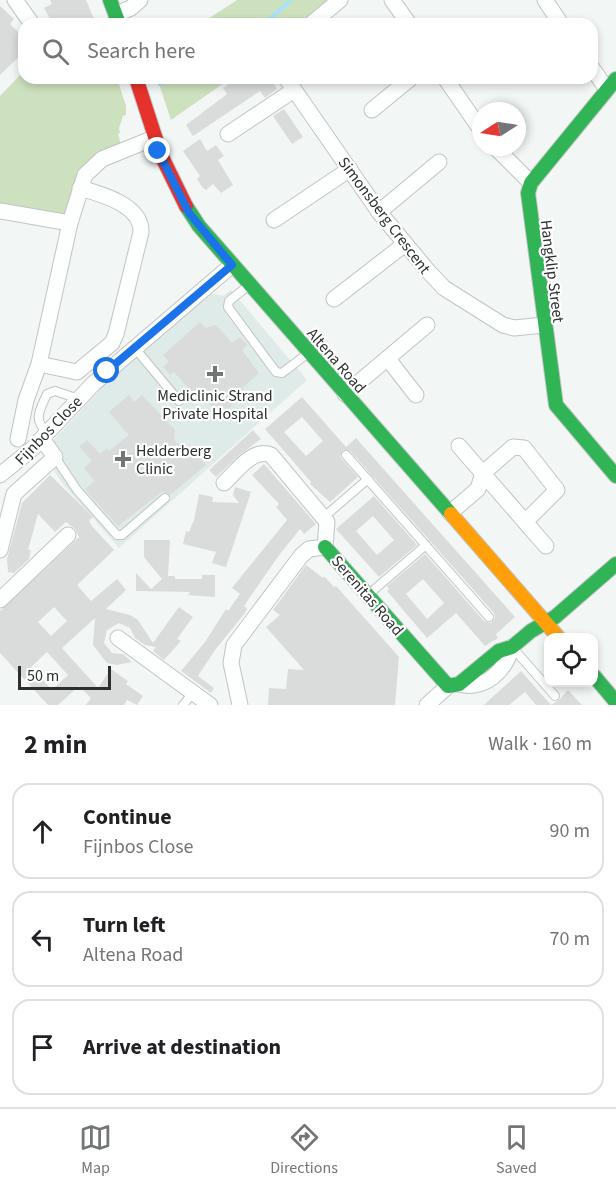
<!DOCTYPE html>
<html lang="en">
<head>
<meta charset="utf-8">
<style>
  :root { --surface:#fff; --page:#f6f6f6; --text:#202124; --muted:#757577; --line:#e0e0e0; --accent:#717573 }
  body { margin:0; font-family:"Source Sans 3",sans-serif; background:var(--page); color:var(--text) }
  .controls { position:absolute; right:18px; bottom:18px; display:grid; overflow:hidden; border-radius:12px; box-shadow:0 3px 9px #0003 }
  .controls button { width:54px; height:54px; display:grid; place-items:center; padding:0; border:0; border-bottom:2px solid var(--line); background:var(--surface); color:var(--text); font:30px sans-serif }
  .compass { position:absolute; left:472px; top:102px; width:54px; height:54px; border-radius:50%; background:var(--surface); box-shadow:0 3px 9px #0003; rotate:258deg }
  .scale { position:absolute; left:18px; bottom:15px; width:93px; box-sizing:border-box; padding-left:6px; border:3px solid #2b2f2d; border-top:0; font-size:16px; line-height:21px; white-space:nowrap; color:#2b2f2d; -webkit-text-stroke:4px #fff; paint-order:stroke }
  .stop { position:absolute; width:18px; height:18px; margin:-14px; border:4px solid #1a73e8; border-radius:50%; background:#fff }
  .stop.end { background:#1a73e8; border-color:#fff; box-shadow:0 2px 6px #0008 }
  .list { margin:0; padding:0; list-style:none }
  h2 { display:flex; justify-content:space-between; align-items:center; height:78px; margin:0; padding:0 24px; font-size:26px }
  h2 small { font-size:20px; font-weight:400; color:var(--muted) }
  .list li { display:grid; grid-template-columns:39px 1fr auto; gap:18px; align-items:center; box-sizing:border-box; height:96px; margin:0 12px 12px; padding:0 12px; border:2px solid var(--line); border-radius:18px }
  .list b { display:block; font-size:22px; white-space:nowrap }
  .list p { margin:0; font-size:20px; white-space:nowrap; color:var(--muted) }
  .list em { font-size:20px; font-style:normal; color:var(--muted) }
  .icon { flex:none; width:33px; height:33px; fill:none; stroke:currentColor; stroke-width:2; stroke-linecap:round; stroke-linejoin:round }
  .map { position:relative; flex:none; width:616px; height:705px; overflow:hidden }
  .search { position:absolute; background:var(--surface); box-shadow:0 3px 9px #0003; left:18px; right:18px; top:18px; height:66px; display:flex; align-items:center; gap:15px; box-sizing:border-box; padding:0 21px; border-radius:18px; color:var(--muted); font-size:22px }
  .sheet { height:402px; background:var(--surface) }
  nav { display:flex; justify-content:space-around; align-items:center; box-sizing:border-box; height:84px; border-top:2px solid var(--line); background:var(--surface); font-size:16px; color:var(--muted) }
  nav a { display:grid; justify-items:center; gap:3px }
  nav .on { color:var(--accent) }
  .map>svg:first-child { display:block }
  .built { fill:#dfebe8 }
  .green { fill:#cee1be }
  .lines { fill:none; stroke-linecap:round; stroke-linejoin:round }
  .stream { stroke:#a9e1f7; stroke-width:4 }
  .building { fill:#d9dcda; fill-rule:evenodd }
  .lane-casing { stroke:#c0c4c3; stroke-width:10 }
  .street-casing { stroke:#c0c4c3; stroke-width:17 }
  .fast-casing { stroke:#c0c4c3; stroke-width:16 }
  .slow-casing { stroke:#c0c4c3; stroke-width:16 }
  .jam-casing { stroke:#c0c4c3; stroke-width:16 }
  .lane { stroke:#fdfefe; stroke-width:8 }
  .street { stroke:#fdfefe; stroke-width:15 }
  .fast { stroke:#30b455; stroke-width:14 }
  .slow { stroke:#ff9f0a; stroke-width:14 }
  .jam { stroke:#e5322d; stroke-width:14 }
  .route { stroke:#1a73e8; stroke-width:8 }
  .poi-dot { fill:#717573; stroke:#fff; stroke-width:2 }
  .labels { text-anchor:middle; stroke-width:4.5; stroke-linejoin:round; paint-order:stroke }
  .street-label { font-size:16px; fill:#2b2f2d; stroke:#fff }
  .poi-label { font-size:16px; fill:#2b2f2d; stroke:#fff }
</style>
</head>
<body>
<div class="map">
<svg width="616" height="705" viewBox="0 0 616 705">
  <rect width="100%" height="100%" fill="#f2f7f6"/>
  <polygon class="built" points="231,290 307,380 119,548 62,483 42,453 105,384 192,309 210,293 223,296"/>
  <g class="green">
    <polygon points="237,0 331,0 302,24 200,24"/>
    <polygon points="24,71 24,78 117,78 126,106 126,115 123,116 119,128 120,133 118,134 122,149 101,158 69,222 0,211 0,96"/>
    <polygon points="157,78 231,78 171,120"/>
  </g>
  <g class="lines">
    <g class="stream">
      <polyline points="264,24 291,0"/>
      <polyline points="160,84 171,78"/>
    </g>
  </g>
  <g class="building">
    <polygon points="50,0 86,0 96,24 53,24 44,8 52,4"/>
    <polygon points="0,6 14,19 10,24 24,38 24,52 0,75"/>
    <polygon points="238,78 270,78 277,89 265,98 260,91 193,136 186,125 227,94 223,88"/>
    <polygon points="284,109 303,137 292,144 273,116"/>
    <polygon points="200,139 207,151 216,145 224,156 218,160 233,185 221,193 213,184 206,190 203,188 197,179 200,176 183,151"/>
    <polygon points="200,322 206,328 216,325 232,343 240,337 247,345 242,350 259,373 242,388 246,393 220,416 200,394 196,397 174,372 170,375 163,367 169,362 163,355"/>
    <polygon points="129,395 134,402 142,395 175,430 174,439 186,453 190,455 194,452 206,465 170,495 163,491 118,526 85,489 95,481 84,468 92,461 79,446 87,440 100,454 107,448 109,451 129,435 109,412"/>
    <path d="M 302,397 L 346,447 L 356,438 L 515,617 L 496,634 L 498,638 L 485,646 L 456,613 L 427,638 L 387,591 L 389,589 L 387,586 L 425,554 L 484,621 L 491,623 L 495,618 L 494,613 L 350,451 L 343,450 L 340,457 L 358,477 L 330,502 L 310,484 L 311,482 L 265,429 ZM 302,417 L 323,441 L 306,456 L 284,432 ZM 423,579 L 444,603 L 427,619 L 406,594 Z"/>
    <polygon points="253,430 261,439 239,455 216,477 209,470"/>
    <polygon points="264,464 316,524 304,534 300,529 277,558 244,606 247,608 245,613 215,650 198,676 214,688 211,693 181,671 205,642 226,609 228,611 240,594 232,588 287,520 276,507 279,504 252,475"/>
    <path d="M 50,475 L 93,517 L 89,521 L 92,526 L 114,550 L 77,585 L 91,601 L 117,579 L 126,590 L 106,609 L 130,615 L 138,620 L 153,643 L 179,607 L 193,617 L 177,639 L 181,641 L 164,660 L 153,651 L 156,647 L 145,645 L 135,638 L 130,628 L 119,623 L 107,630 L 104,643 L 112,653 L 123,654 L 132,662 L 117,665 L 107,663 L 93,645 L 95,618 L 62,648 L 98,688 L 111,669 L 128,681 L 126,684 L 143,696 L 137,705 L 127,700 L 124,705 L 86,705 L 91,698 L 79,686 L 58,705 L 48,705 L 0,653 L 0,611 L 79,537 L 75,529 L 66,522 L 55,532 L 38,514 L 28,550 L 31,550 L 29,559 L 14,573 L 8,572 L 7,559 L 22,503 ZM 54,607 L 67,621 L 51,636 L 38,622 ZM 47,652 L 68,675 L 52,690 L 31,667 Z"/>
    <polygon points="235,487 251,492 226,567 212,563 216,552 183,544 186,531 189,532 194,520 199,494 213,497 212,502 239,503 233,495"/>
    <path d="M 374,496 L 417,545 L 379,577 L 336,529 ZM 373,516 L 394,540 L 377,555 L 356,531 Z"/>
    <polygon points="144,540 170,540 168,576 175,576 175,579 202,579 202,575 215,575 215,597 188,595 190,592 136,591 136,573 151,589 162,579 144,557"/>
    <polygon points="306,565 323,578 324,576 334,587 336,586 399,657 395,705 268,705 269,688 286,689 288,669 304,670 266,627 280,615 273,610"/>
    <polygon points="521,671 551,705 536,705 525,692 509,705 484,705"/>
    <polygon points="568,690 582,705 551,705 559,700"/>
  </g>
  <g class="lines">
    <g class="lane-casing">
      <g id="lane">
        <polyline points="248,286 229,301 228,307 276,372 282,373 307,354"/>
        <polyline points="134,347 179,401"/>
        <path d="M 48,433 C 32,420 40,410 47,394 L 55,391 L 79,399"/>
        <polyline points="346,455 489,617"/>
        <polyline points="55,457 77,490 117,535 122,535 165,498"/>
        <polyline points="324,517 368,479"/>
        <polyline points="369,594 426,545"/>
        <polyline points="513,648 555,696"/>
        <polyline points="183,705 193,693"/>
      </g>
    </g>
    <g class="street-casing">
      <g id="street">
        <polyline points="15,0 32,24"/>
        <polyline points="392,0 409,24"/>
        <polyline points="545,0 561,24"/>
        <polyline points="116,14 131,8 140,0"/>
        <polyline points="311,24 340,0"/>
        <polyline points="592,68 606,88"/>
        <polyline points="286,78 379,212 428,271 444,288 503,325 514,328 544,325"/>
        <polyline points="445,78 481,130"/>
        <polyline points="372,110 411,78"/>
        <polyline points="228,134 294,90"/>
        <polyline points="495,147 531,183"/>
        <polyline points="0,211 70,223"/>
        <polyline points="379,212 439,162"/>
        <polyline points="274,220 350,169"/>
        <polyline points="334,299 405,244"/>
        <polyline points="388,359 416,395"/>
        <path d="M 39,364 L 77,372 L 112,343 L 116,334 L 141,232 C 142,205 101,194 80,188"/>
        <polyline points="345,394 427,325"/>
        <polyline points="18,439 26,400 39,364 70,223 85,175 102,159 154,138"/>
        <polyline points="459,446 546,546"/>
        <polyline points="0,475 32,449 93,384 232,265"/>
        <path d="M 224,483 C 236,472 253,447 271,455 L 327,522 L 325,547 L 309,549 L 301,556 L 234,645 L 231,663 L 240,705"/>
        <polyline points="450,513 478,489 483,473 513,447 524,448 557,490 525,522"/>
        <polyline points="0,550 14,494 55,457 42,439"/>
        <polyline points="0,600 68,535"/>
        <polyline points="118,638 210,705"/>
        <path d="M 459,684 C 485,691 505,671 512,647"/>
        <polyline points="427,705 448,686"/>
      </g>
    </g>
    <g class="fast-casing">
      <g id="fast">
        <polyline points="110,0 119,24"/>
        <polyline points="616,79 531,183 528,193 556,405 616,476"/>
        <polyline points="186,206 199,226 451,514"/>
        <polyline points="325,547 448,686 459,684 499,651 512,647 531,631 555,617 616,564"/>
        <polyline points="594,676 616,702"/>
      </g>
    </g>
    <g class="slow-casing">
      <polyline id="slow" points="451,514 559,638"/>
    </g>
    <g class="jam-casing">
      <polyline id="jam" points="136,78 161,155 186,206"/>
    </g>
    <use href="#lane" class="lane"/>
    <use href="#street" class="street"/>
    <use href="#fast" class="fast"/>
    <use href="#slow" class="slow"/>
    <use href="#jam" class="jam"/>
  </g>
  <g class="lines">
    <polyline class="route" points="107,371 232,265 189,213 158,151"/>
  </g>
  <g class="poi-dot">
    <path d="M212 365h6v6h6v6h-6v6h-6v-6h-6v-6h6z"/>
    <path d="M120 450h6v6h6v6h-6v6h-6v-6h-6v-6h6z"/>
  </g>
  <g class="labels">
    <g class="street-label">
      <text transform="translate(385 215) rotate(53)" y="6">Simonsberg Crescent</text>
      <text transform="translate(553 271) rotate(83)" y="6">Hangklip Street</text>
      <text transform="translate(337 360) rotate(49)" y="6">Altena Road</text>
      <text transform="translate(48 430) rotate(-46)" y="6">Fijnbos Close</text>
      <text transform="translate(368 595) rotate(49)" y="6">Serenitas Road</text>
    </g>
    <g class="poi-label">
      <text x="215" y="401">Mediclinic Strand<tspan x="215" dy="18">Private Hospital</tspan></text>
      <text x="136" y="456" text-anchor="start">Helderberg<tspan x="136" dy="18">Clinic</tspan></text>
    </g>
  </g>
</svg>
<div class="controls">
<button><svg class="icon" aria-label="locate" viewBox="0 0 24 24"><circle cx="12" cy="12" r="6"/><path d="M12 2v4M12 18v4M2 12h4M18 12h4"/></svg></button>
</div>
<svg class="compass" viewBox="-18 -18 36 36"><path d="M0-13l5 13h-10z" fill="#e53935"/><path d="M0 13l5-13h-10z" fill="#757577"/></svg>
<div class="scale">50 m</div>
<div class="stop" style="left:107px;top:371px"></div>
<div class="stop end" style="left:158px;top:151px"></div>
<div class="search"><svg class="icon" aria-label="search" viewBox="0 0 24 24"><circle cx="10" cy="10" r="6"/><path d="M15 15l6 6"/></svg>Search here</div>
</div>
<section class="sheet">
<h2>2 min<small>Walk · 160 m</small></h2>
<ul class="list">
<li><svg class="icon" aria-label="ahead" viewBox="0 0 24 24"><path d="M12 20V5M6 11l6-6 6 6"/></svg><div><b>Continue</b><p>Fijnbos Close</p></div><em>90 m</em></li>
<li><svg class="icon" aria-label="left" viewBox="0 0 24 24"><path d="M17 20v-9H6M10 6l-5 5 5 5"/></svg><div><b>Turn left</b><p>Altena Road</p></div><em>70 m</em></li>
<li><svg class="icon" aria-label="arrive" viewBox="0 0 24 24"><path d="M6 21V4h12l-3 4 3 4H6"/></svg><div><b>Arrive at destination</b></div></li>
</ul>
</section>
<nav>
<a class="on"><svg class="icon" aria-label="map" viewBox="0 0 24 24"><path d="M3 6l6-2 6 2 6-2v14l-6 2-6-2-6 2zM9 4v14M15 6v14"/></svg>Map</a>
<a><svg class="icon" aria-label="directions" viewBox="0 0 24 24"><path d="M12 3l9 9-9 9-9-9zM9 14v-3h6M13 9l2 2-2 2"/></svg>Directions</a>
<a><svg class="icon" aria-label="saved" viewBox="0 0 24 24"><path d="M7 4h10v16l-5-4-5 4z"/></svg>Saved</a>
</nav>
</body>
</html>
